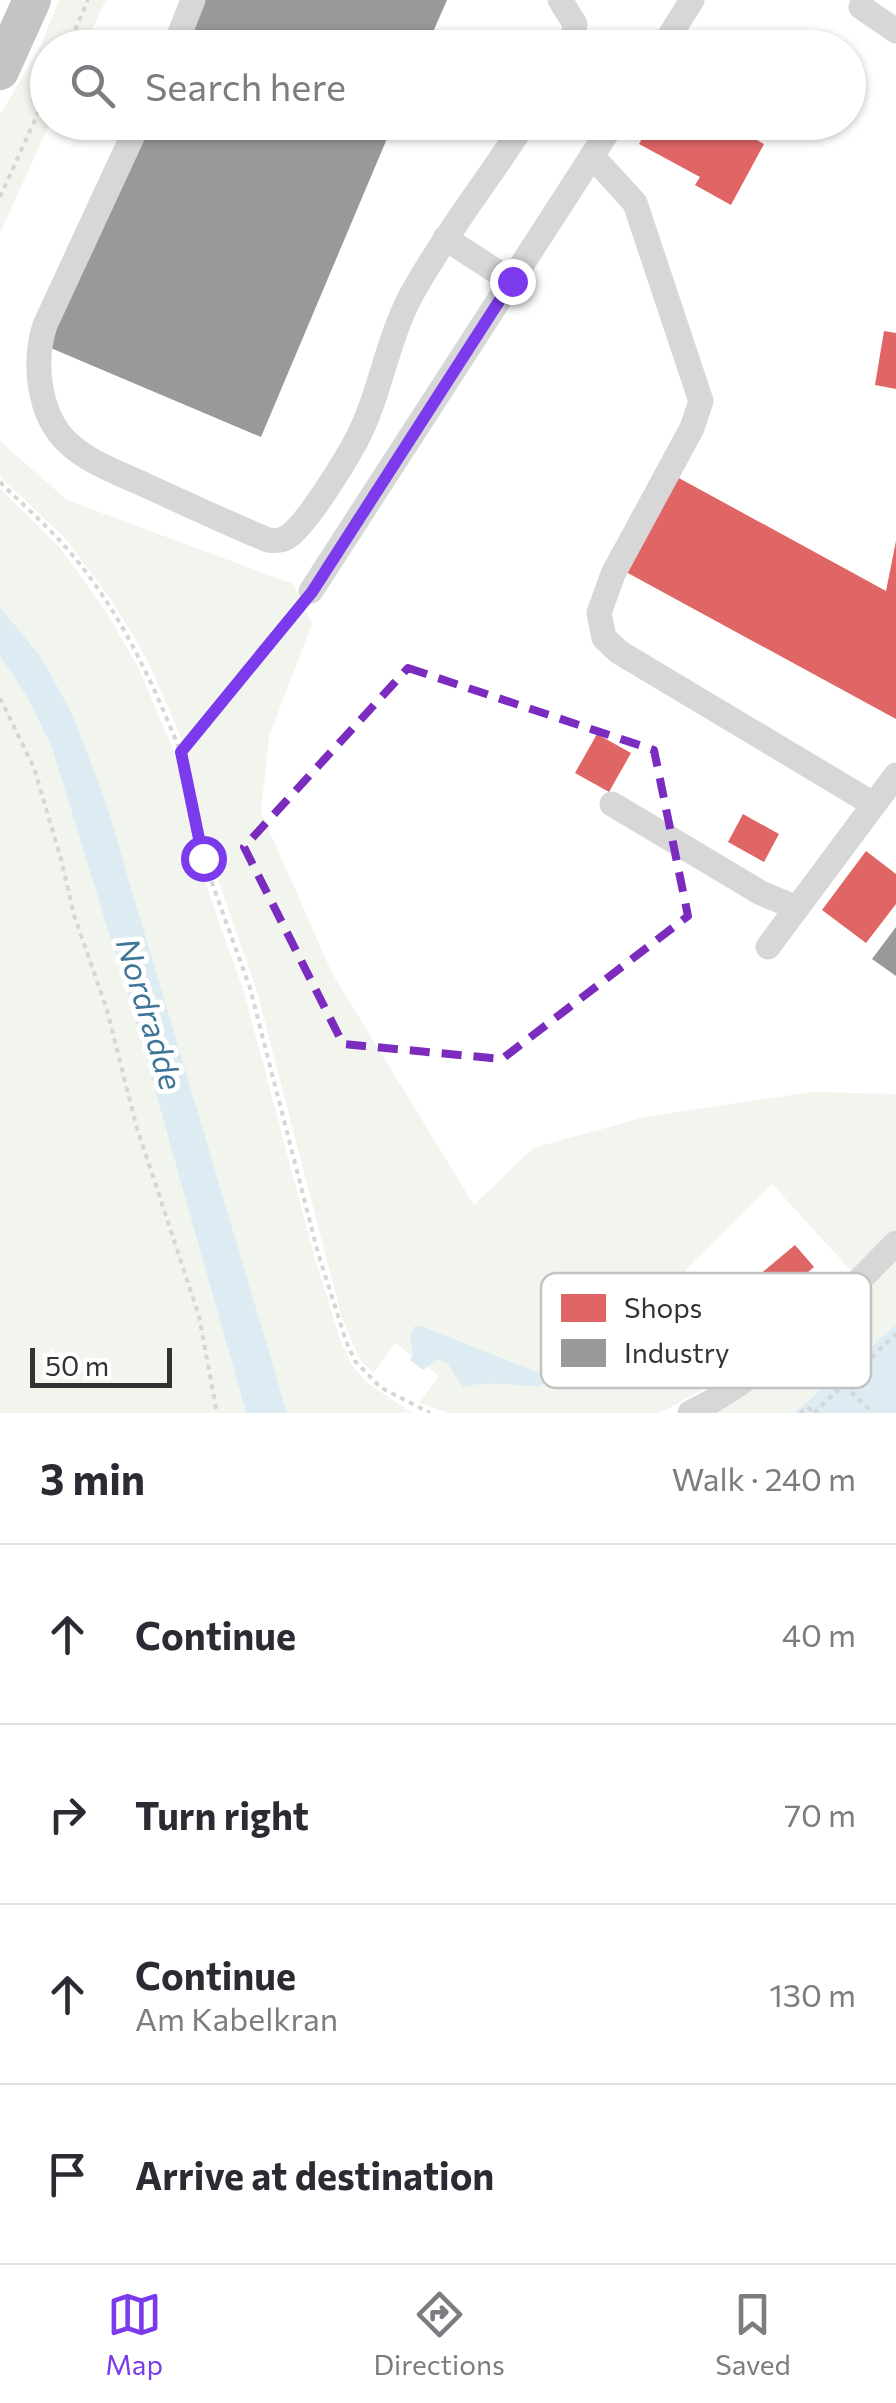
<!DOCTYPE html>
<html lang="en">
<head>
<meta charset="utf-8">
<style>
  :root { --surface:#fff; --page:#f2f2f3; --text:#2b2b33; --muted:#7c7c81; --line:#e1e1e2; --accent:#7c3aed }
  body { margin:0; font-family:Commissioner,sans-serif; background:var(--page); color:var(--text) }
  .scale { position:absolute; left:30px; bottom:25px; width:142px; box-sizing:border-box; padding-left:10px; border:5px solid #333; border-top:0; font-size:28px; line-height:35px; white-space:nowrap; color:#333; -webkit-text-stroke:8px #fff; paint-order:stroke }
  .stop { position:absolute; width:30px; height:30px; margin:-22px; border:8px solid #7c3aed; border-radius:50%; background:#fff }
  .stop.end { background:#7c3aed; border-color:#fff; box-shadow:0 2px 10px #0008 }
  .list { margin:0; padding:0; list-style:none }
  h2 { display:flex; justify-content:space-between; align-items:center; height:130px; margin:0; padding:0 40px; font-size:42px }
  h2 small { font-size:32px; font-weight:400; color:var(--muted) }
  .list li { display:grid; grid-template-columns:65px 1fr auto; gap:30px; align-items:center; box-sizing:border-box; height:180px; padding:0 40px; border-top:2px solid var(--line) }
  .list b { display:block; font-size:38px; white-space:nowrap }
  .list p { margin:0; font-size:32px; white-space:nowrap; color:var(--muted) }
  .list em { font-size:32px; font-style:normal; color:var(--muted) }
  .icon { flex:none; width:55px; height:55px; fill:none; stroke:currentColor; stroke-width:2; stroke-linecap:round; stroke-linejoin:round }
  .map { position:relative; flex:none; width:896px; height:1413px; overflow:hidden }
  .search { position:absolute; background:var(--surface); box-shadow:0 2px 8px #0004; left:30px; right:30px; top:30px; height:110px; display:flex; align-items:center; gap:25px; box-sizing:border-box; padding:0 35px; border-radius:55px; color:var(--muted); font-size:38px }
  .sheet { height:850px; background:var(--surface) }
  nav { display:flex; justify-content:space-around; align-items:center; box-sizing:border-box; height:140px; border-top:2px solid var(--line); background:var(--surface); font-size:28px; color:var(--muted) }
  nav a { display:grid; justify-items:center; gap:5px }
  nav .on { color:var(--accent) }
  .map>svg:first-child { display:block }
  .green { fill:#f1f5ed }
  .water { fill:#ddebf3 }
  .shops { fill:#e06666 }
  .industry { fill:#999 }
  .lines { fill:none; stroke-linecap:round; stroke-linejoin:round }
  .path { stroke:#d6d6d6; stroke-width:4; stroke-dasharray:5 5; stroke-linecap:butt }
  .minor { stroke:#d7d7d7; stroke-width:25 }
  .highway { stroke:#c4c4c4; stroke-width:38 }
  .route { stroke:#7c3aed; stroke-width:12 }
  .marked { fill:none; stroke:#7b2cbf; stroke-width:8; stroke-dasharray:20 12; stroke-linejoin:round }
  .labels { text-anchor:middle; stroke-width:10; stroke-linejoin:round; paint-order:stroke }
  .water-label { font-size:32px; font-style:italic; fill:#3f7597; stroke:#fff }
  .key { fill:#fff; stroke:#c2c2c2; stroke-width:2.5 }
  .key-label { font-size:28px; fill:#333 }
</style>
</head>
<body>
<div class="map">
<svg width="896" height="1413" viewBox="0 0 896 1413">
  <rect width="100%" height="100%" fill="#fff"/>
  <g class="green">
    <polygon points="59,0 106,0 84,47 48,48 48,122 50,123 0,233 0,115 40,47"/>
    <polygon points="0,441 67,500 293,584 312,624 269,736 261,812 332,973 474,1205 533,1148 645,1117 811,1092 896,1094 896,1230 853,1273 772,1184 686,1269 716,1382 660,1413 449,1413 419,1403 439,1376 395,1343 373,1373 360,1360 342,1318 256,988 210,857 194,797 189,756 147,659 114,604 66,539 0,477"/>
    <polygon points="0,488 60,548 105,610 138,667 175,754 197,860 244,992 314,1255 341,1342 351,1364 366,1382 412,1413 287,1413 229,1223 41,657 0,607"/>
    <polygon points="0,656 28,698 52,748 130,1002 246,1413 0,1413"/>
    <polygon points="896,1256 896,1325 794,1413 716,1413 783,1368"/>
  </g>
  <g class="water">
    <polygon points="0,607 41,657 73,716 105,800 287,1413 246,1413 130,1002 52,748 28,698 0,656"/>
    <polygon points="896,1325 896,1413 794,1413"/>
    <path d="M 415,1326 L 424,1327 L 542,1374 L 545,1380 L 541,1386 C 513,1387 491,1379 463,1387 L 447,1363 L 437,1359 L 423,1370 L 410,1360 L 413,1355 L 410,1337 Z"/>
  </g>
  <g class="shops">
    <polygon points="651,122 724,122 764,144 731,205 695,185 700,177 639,144"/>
    <polygon points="884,331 896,333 896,389 875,385"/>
    <polygon points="677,477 886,591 896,541 896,719 626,572"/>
    <polygon points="597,734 631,753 609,792 575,773"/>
    <polygon points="743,814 779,834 764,862 728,842"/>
    <polygon points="866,851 896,874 896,904 866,943 822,910"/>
    <polygon points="795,1245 814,1267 719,1347 713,1340 752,1306 740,1291"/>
  </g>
  <g class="industry">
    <polygon points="200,0 447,0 426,48 179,48"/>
    <polygon points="145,122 394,122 261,437 46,346"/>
    <polygon points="896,927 896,976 872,959"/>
  </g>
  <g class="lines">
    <g class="path">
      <polyline points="67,48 88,0"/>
      <polyline points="0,197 48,91"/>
      <path d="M 0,482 C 20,502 42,521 61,542 C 116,602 151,678 181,753"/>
      <polyline points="299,607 181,753 203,858 250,988 318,1253 346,1341 355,1361 380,1387 430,1413"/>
      <polyline points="0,698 34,768 61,859 74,915 107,1010 136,1125 199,1316 217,1413"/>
      <polyline points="844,1385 873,1413"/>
      <polyline points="800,1413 808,1407 813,1413"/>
      <polyline points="814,1413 896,1334"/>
    </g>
    <g class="minor">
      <polyline points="560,0 575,24 571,48"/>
      <polyline points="861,7 896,31"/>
      <polyline points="174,48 193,0"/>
      <polyline points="662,48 692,0"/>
      <path d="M 139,122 L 45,325 C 33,361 38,414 67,442 C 89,463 119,473 147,486 C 187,504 227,523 268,540 C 276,541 282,541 289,536 C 308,522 344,463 356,441 C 381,394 387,337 414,290 C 447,231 489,179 525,122"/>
      <polyline points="592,156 635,203 701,401 692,428 613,574 599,613 604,638 619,652 873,804"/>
      <polyline points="445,238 511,281"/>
      <polyline points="311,591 614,122"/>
      <polyline points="612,804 761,893 797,908"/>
      <polyline points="768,947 896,775"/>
      <path d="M 690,1413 C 770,1373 834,1307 896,1243"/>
    </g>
    <polyline class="highway" points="0,71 32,0"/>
  </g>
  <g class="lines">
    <polyline class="route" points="203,858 181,752 312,592 512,281"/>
  </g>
  <path class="marked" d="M 408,668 L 654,750 L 688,916 L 502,1059 L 343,1044 L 244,847 Z"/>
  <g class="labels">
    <g class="water-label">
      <text transform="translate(149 1014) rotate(73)" y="11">Nordradde</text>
    </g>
  </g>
  <rect x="541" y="1273" width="330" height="115" rx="15" class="key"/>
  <rect x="561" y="1294" width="45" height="28" fill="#e06666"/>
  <rect x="561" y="1339" width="45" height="28" fill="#999"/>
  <g class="key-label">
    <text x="624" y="1318">Shops</text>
    <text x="624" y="1363">Industry</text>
  </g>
</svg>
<div class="scale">50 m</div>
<div class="stop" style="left:203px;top:858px"></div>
<div class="stop end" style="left:512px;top:281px"></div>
<div class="search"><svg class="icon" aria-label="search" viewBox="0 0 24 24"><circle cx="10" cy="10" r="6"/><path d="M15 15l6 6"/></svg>Search here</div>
</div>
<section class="sheet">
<h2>3 min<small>Walk · 240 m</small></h2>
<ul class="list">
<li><svg class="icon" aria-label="ahead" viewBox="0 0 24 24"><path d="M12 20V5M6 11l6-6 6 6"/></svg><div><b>Continue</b></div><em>40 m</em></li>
<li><svg class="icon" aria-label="right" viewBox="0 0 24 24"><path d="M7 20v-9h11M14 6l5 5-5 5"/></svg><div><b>Turn right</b></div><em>70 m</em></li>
<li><svg class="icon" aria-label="ahead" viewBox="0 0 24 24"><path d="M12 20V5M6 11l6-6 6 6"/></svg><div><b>Continue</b><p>Am Kabelkran</p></div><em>130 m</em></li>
<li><svg class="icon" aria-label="arrive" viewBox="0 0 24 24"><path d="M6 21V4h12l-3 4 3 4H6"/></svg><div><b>Arrive at destination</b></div></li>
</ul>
</section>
<nav>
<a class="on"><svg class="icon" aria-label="map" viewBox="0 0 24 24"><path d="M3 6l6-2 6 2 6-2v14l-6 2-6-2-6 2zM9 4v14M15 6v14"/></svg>Map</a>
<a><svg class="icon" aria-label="directions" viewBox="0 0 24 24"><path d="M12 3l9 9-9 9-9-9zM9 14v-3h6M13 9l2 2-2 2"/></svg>Directions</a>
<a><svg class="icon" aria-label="saved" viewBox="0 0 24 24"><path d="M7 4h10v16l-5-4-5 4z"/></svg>Saved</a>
</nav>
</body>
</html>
